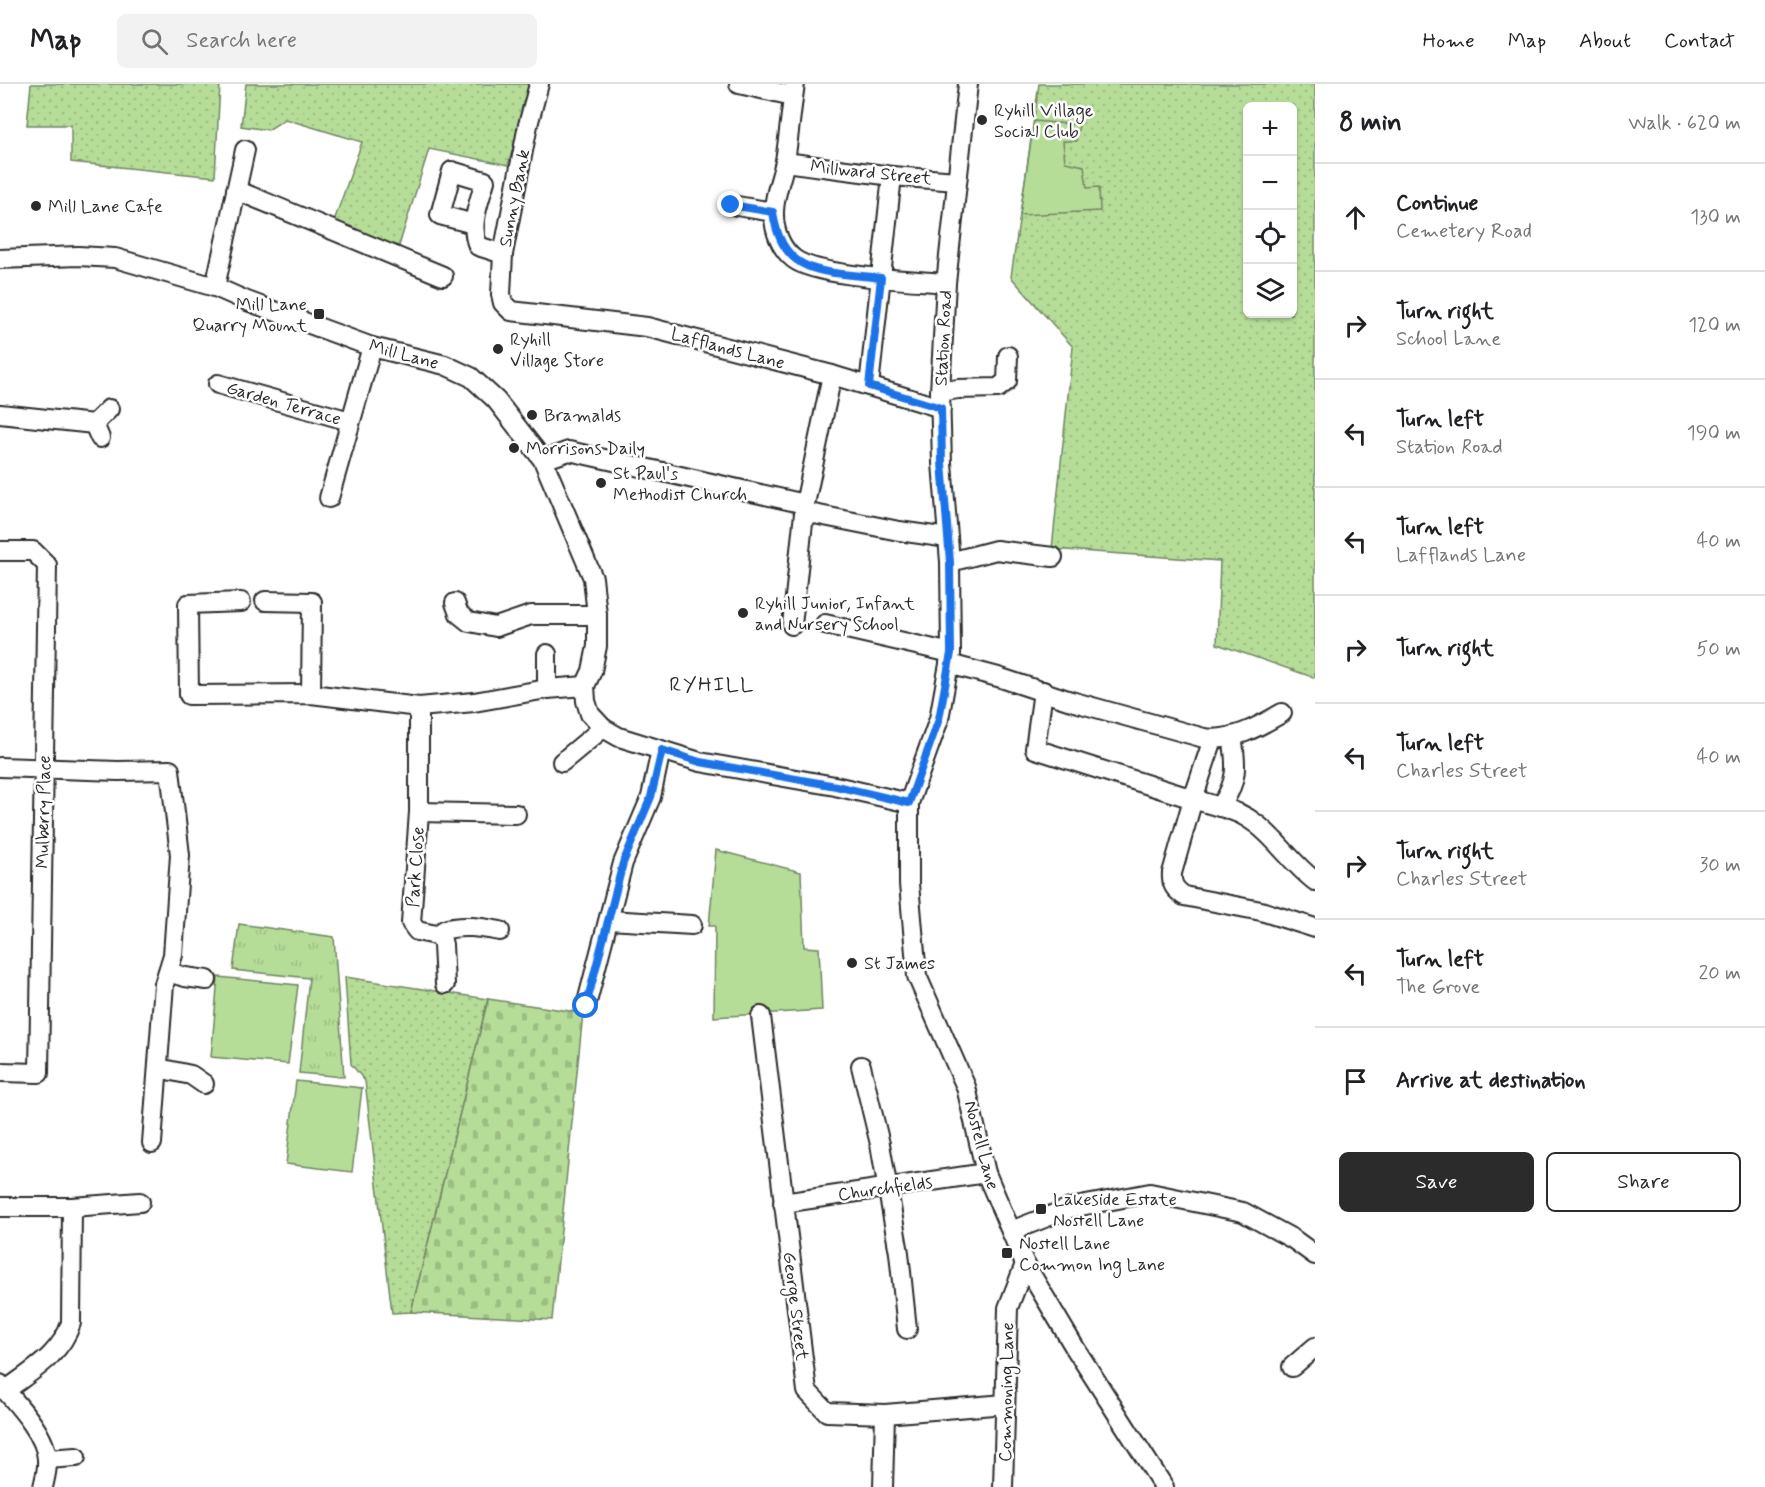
<!DOCTYPE html>
<html lang="en">
<head>
<meta charset="utf-8">
<style>
  :root { --surface:#fff; --page:#f2f2f2; --text:#202124; --muted:#757577; --line:#e0e0e0; --accent:#2b2b2b }
  body { margin:0; font-family:Mynerve,sans-serif; background:var(--page); color:var(--text) }
  .controls { position:absolute; right:18px; top:18px; display:grid; overflow:hidden; border-radius:9px; box-shadow:0 2px 4px #0004 }
  .controls button { width:54px; height:54px; display:grid; place-items:center; padding:0; border:0; border-bottom:2px solid var(--line); background:var(--surface); color:var(--text); font:30px sans-serif }
  .stop { position:absolute; width:18px; height:18px; margin:-14px; border:4px solid #1a73e8; border-radius:50%; background:#fff }
  .stop.end { background:#1a73e8; border-color:#fff; box-shadow:0 2px 6px #0008 }
  .list { margin:0; padding:0; list-style:none }
  h2 { display:flex; justify-content:space-between; align-items:center; height:78px; margin:0; padding:0 24px; font-size:26px }
  h2 small { font-size:20px; font-weight:400; color:var(--muted) }
  .list li { display:grid; grid-template-columns:39px 1fr auto; gap:18px; align-items:center; box-sizing:border-box; height:108px; padding:0 24px; border-top:2px solid var(--line) }
  .list b { display:block; font-size:22px; white-space:nowrap }
  .list p { margin:0; font-size:20px; white-space:nowrap; color:var(--muted) }
  .list em { font-size:20px; font-style:normal; color:var(--muted) }
  .actions { display:flex; gap:12px; padding:18px 24px }
  .actions a { flex:1; padding:14px 0; border:2px solid var(--accent); border-radius:9px; text-align:center; font-size:21px; color:var(--accent) }
  .actions .main { background:var(--accent); color:#fff }
  .icon { flex:none; width:33px; height:33px; fill:none; stroke:currentColor; stroke-width:2; stroke-linecap:round; stroke-linejoin:round }
  .map { position:relative; flex:none; width:1315px; height:1403px; overflow:hidden }
  header { display:flex; align-items:center; gap:36px; box-sizing:border-box; height:84px; padding:0 30px; background:var(--surface); border-bottom:2px solid var(--line) }
  header strong { font-size:28px }
  nav { display:flex; gap:33px; margin-inline-start:auto; font-size:21px }
  .search { width:420px; height:54px; background:var(--page); display:flex; align-items:center; gap:15px; box-sizing:border-box; padding:0 21px; border-radius:9px; color:var(--muted); font-size:22px }
  main { display:flex }
  aside { flex:1; background:var(--surface) }
  .map>svg:first-child { display:block }
  .grass { fill:url(#grass-dots); stroke:#708462; stroke-width:1.5; fill-rule:evenodd }
  .cemetery { fill:url(#cemetery-stones); stroke:#708462; stroke-width:1.5 }
  .park { fill:url(#park-tufts); stroke:#708462; stroke-width:1.5 }
  .garden { fill:#b6dd98; stroke:#708462; stroke-width:1.5 }
  .lines { fill:none; stroke-linecap:round; stroke-linejoin:round }
  .minor-casing { stroke:#2b2b2b; stroke-width:22 }
  .minor { stroke:#fff; stroke-width:18 }
  .route { stroke:#1a73e8; stroke-width:8 }
  .poi-dot { fill:#2b2b2b; stroke:#fff; stroke-width:2 }
  .labels { text-anchor:middle; stroke-width:5; stroke-linejoin:round; paint-order:stroke }
  .poi-label { font-size:18px; fill:#2b2b2b; stroke:#fff; text-anchor:start }
  .street-label { font-size:18px; fill:#2b2b2b; stroke:#fff }
  .quarter-label { font-size:21px; letter-spacing:1.5px; fill:#2b2b2b; stroke:#fff }
</style>
</head>
<body>
<header>
<strong>Map</strong>
<div class="search"><svg class="icon" aria-label="search" viewBox="0 0 24 24"><circle cx="10" cy="10" r="6"/><path d="M15 15l6 6"/></svg>Search here</div>
<nav><a>Home</a><a>Map</a><a>About</a><a>Contact</a></nav>
</header>
<main>
<div class="map">
<svg width="1315" height="1403" viewBox="0 0 1315 1403">
  <defs>
    <pattern id="grass-dots" width="8" height="8" patternUnits="userSpaceOnUse" patternTransform="scale(1.5)"><rect width="8" height="8" fill="#b6dd98"/><path d="M2 2h.1M6 6h.1" fill="none" stroke="#9dbe83" stroke-width="1.8" stroke-linecap="round"/></pattern>
    <pattern id="cemetery-stones" width="16" height="16" patternUnits="userSpaceOnUse" patternTransform="scale(1.5)"><rect width="16" height="16" fill="#b6dd98"/><path d="M2 7V4a2 2 0 0 1 4 0v3zM10 15v-3a2 2 0 0 1 4 0v3z" fill="#9dbe83"/></pattern>
    <pattern id="park-tufts" width="24" height="20" patternUnits="userSpaceOnUse" patternTransform="scale(1.5)"><rect width="24" height="20" fill="#b6dd98"/><path d="M3 7l-1-3M5 7V3M7 7l1-3M15 17l-1-3M17 17v-4M19 17l1-3" fill="none" stroke="#9dbe83"/></pattern>
  </defs>
  <rect width="100%" height="100%" fill="#fff"/>
  <filter id="ink" filterUnits="userSpaceOnUse"><feTurbulence type="fractalNoise" baseFrequency=".0167" numOctaves="2"/><feDisplacementMap in="SourceGraphic" scale="12" xChannelSelector="R" yChannelSelector="G"/><feConvolveMatrix kernelMatrix="1 2 1 2 8 2 1 2 1" color-interpolation-filters="sRGB"/></filter>
  <g filter="url(#ink)">
    <g class="grass">
      <polygon points="31,0 220,0 215,93 71,78 71,41 27,41"/>
      <polygon points="246,0 532,0 508,81 429,65 398,165 334,137 362,58 285,35 268,46 241,42"/>
      <path d="M 1039,0 L 1315,0 L 1315,594 L 1217,560 L 1220,477 L 1052,465 L 1073,263 L 1011,193 ZM 1248,22 L 1292,22 L 1292,230 L 1248,230 Z"/>
      <polygon points="345,893 488,915 411,1228 392,1229 365,997 351,980"/>
    </g>
    <polygon class="cemetery" points="488,915 583,929 552,1236 411,1228"/>
    <polygon class="park" points="239,840 334,853 344,993 299,989 309,894 233,886"/>
    <g class="garden">
      <polygon points="1034,37 1079,41 1076,57 1063,57 1065,78 1084,82 1087,104 1099,103 1100,127 1020,131"/>
      <polygon points="716,766 801,788 804,863 819,864 822,926 714,933 715,842 709,842"/>
      <polygon points="218,893 298,901 288,980 211,973"/>
      <polygon points="296,997 362,1004 352,1088 286,1080"/>
    </g>
    <g class="lines">
      <g class="minor-casing">
        <g id="minor">
          <polyline points="539,0 528,41 503,170 501,210 503,219 511,227 647,243 832,291 941,324"/>
          <polyline points="739,0 793,12"/>
          <path d="M 795,0 C 791,26 789,52 785,77 C 782,94 773,113 774,131 C 774,147 781,165 794,175 C 818,193 912,196 946,199"/>
          <polyline points="968,0 946,199 940,308 942,379 950,478 951,569 939,635 909,719 909,800 917,892 966,1003 986,1089 1025,1180 1075,1264 1164,1403"/>
          <polyline points="785,78 892,92 957,97"/>
          <polyline points="236,106 443,192"/>
          <polyline points="731,121 773,128"/>
          <path d="M 474,140 L 440,131 L 452,87 L 485,97 C 479,119 469,141 478,162 L 503,170"/>
          <polyline points="0,175 78,172 115,174 215,203 247,217 372,263 445,281 471,293 496,316 543,376 593,494 597,531 597,562 592,587 585,602 586,617 590,630 603,644 619,653 700,678 835,702 909,719"/>
          <polyline points="215,203 245,66"/>
          <polyline points="218,300 350,337"/>
          <polyline points="869,302 892,92"/>
          <polyline points="940,308 958,305 998,304 1007,297 1008,272"/>
          <polyline points="0,330 94,340"/>
          <polyline points="100,354 94,340 109,325"/>
          <polyline points="543,376 569,367 805,420 832,291"/>
          <polyline points="329,414 372,263"/>
          <polyline points="804,428 899,447 948,454"/>
          <polyline points="0,467 33,467 47,481 39,989 0,988"/>
          <polyline points="950,478 996,466 1053,473"/>
          <polyline points="265,517 312,518 311,610"/>
          <polyline points="241,518 188,520 189,611 311,610 419,623 474,618 547,605 585,602"/>
          <polyline points="455,519 459,530 469,538 496,543 531,531 597,531"/>
          <polyline points="825,540 951,569"/>
          <polyline points="792,541 805,420"/>
          <path d="M 949,580 L 998,593 L 1071,617 L 1204,654 C 1232,658 1258,643 1282,629"/>
          <polyline points="547,605 547,570"/>
          <polyline points="1043,607 1035,665 1193,715 1213,655"/>
          <polyline points="419,623 419,728 411,839 417,847 441,852"/>
          <path d="M 1232,652 C 1237,682 1238,698 1220,723 L 1193,715 L 1172,789 C 1171,801 1175,805 1184,812 L 1261,827 L 1315,844"/>
          <polyline points="562,678 603,644"/>
          <polyline points="0,683 118,687 170,686 180,771 173,871 164,900 152,1059"/>
          <path d="M 1220,723 C 1266,733 1281,771 1315,797"/>
          <polyline points="419,728 516,730"/>
          <polyline points="609,836 692,841"/>
          <polyline points="168,888 185,893 207,896"/>
          <path d="M 445,900 L 443,861 L 441,852 L 444,846 C 461,840 483,844 500,847"/>
          <polyline points="586,922 623,779 651,713 661,666"/>
          <polyline points="761,932 807,1307 827,1328 885,1330 1005,1320"/>
          <polyline points="861,982 880,1060 899,1169 907,1245"/>
          <polyline points="158,984 191,991 204,1000"/>
          <polyline points="783,1119 986,1089"/>
          <polyline points="0,1123 72,1123 140,1118"/>
          <polyline points="1011,1147 1070,1124 1150,1109 1243,1128 1293,1155 1315,1171"/>
          <polyline points="1292,1283 1315,1263"/>
          <path d="M 0,1300 C 16,1319 46,1350 47,1375 C 48,1384 45,1394 43,1403"/>
          <path d="M 5,1307 C 31,1287 61,1271 71,1239 L 72,1123"/>
          <polyline points="47,1375 76,1373"/>
          <polyline points="883,1403 885,1330"/>
          <polyline points="1003,1403 1008,1224 1025,1180"/>
        </g>
      </g>
      <use href="#minor" class="minor"/>
    </g>
  </g>
  <g class="lines" filter="url(#ink)">
    <path class="route" d="M 586,922 L 623,779 L 651,713 L 662,666 L 700,678 L 836,702 L 909,719 L 939,635 L 951,569 L 950,478 L 942,379 L 941,324 L 869,302 L 881,194 C 828,187 782,195 773,128 L 731,121"/>
  </g>
  <g class="poi-dot">
    <circle cx="982" cy="36" r="6"/>
    <circle cx="36" cy="122" r="6"/>
    <rect x="313" y="224" width="12" height="12" rx="3"/>
    <circle cx="498" cy="265" r="6"/>
    <circle cx="532" cy="331" r="6"/>
    <circle cx="514" cy="364" r="6"/>
    <circle cx="601" cy="399" r="6"/>
    <circle cx="743" cy="529" r="6"/>
    <circle cx="852" cy="879" r="6"/>
    <rect x="1035" y="1119" width="12" height="12" rx="3"/>
    <rect x="1001" y="1163" width="12" height="12" rx="3"/>
  </g>
  <g class="labels">
    <g class="poi-label">
      <text x="994" y="32">Ryhill Village<tspan x="994" dy="21">Social Club</tspan></text>
      <text x="48" y="128">Mill Lane Cafe</text>
      <text x="307" y="226" text-anchor="end">Mill Lane<tspan x="307" dy="21">Quarry Mount</tspan></text>
      <text x="510" y="261">Ryhill<tspan x="510" dy="21">Village Store</tspan></text>
      <text x="544" y="337">Bramalds</text>
      <text x="526" y="370">Morrisons Daily</text>
      <text x="613" y="395">St Paul's<tspan x="613" dy="21">Methodist Church</tspan></text>
      <text x="755" y="525">Ryhill Junior, Infant<tspan x="755" dy="21">and Nursery School</tspan></text>
      <text x="864" y="885">St James</text>
      <text x="1053" y="1121">Lakeside Estate<tspan x="1053" dy="21">Nostell Lane</tspan></text>
      <text x="1019" y="1165">Nostell Lane<tspan x="1019" dy="21">Common Ing Lane</tspan></text>
    </g>
    <g class="street-label">
      <text transform="translate(871 88) rotate(6)" y="6">Millward Street</text>
      <text transform="translate(514 114) rotate(-79)" y="6">Sunny Bank</text>
      <text transform="translate(943 254) rotate(-87)" y="6">Station Road</text>
      <text transform="translate(728 264) rotate(15)" y="6">Lafflands Lane</text>
      <text transform="translate(404 270) rotate(15)" y="6">Mill Lane</text>
      <text transform="translate(284 319) rotate(16)" y="6">Garden Terrace</text>
      <text transform="translate(43 728) rotate(-89)" y="6">Mulberry Place</text>
      <text transform="translate(415 783) rotate(-86)" y="6">Park Close</text>
      <text transform="translate(982 1061) rotate(75)" y="6">Nostell Lane</text>
      <text transform="translate(885 1104) rotate(-8)" y="6">Churchfields</text>
      <text transform="translate(796 1222) rotate(83)" y="6">George Street</text>
      <text transform="translate(1006 1308) rotate(-89)" y="6">Commoning Lane</text>
    </g>
    <g class="quarter-label">
      <text x="712" y="607">RYHILL</text>
    </g>
  </g>
</svg>
<div class="controls">
<button>+</button>
<button>−</button>
<button><svg class="icon" aria-label="locate" viewBox="0 0 24 24"><circle cx="12" cy="12" r="6"/><path d="M12 2v4M12 18v4M2 12h4M18 12h4"/></svg></button>
<button><svg class="icon" aria-label="layers" viewBox="0 0 24 24"><path d="M12 4l9 5-9 5-9-5zM3 14l9 5 9-5"/></svg></button>
</div>
<div class="stop" style="left:586px;top:922px"></div>
<div class="stop end" style="left:731px;top:121px"></div>
</div>
<aside>
<h2>8 min<small>Walk · 620 m</small></h2>
<ul class="list">
<li><svg class="icon" aria-label="ahead" viewBox="0 0 24 24"><path d="M12 20V5M6 11l6-6 6 6"/></svg><div><b>Continue</b><p>Cemetery Road</p></div><em>130 m</em></li>
<li><svg class="icon" aria-label="right" viewBox="0 0 24 24"><path d="M7 20v-9h11M14 6l5 5-5 5"/></svg><div><b>Turn right</b><p>School Lane</p></div><em>120 m</em></li>
<li><svg class="icon" aria-label="left" viewBox="0 0 24 24"><path d="M17 20v-9H6M10 6l-5 5 5 5"/></svg><div><b>Turn left</b><p>Station Road</p></div><em>190 m</em></li>
<li><svg class="icon" aria-label="left" viewBox="0 0 24 24"><path d="M17 20v-9H6M10 6l-5 5 5 5"/></svg><div><b>Turn left</b><p>Lafflands Lane</p></div><em>40 m</em></li>
<li><svg class="icon" aria-label="right" viewBox="0 0 24 24"><path d="M7 20v-9h11M14 6l5 5-5 5"/></svg><div><b>Turn right</b></div><em>50 m</em></li>
<li><svg class="icon" aria-label="left" viewBox="0 0 24 24"><path d="M17 20v-9H6M10 6l-5 5 5 5"/></svg><div><b>Turn left</b><p>Charles Street</p></div><em>40 m</em></li>
<li><svg class="icon" aria-label="right" viewBox="0 0 24 24"><path d="M7 20v-9h11M14 6l5 5-5 5"/></svg><div><b>Turn right</b><p>Charles Street</p></div><em>30 m</em></li>
<li><svg class="icon" aria-label="left" viewBox="0 0 24 24"><path d="M17 20v-9H6M10 6l-5 5 5 5"/></svg><div><b>Turn left</b><p>The Grove</p></div><em>20 m</em></li>
<li><svg class="icon" aria-label="arrive" viewBox="0 0 24 24"><path d="M6 21V4h12l-3 4 3 4H6"/></svg><div><b>Arrive at destination</b></div></li>
</ul>
<div class="actions"><a class="main">Save</a><a>Share</a></div>
</aside>
</main>
</body>
</html>
